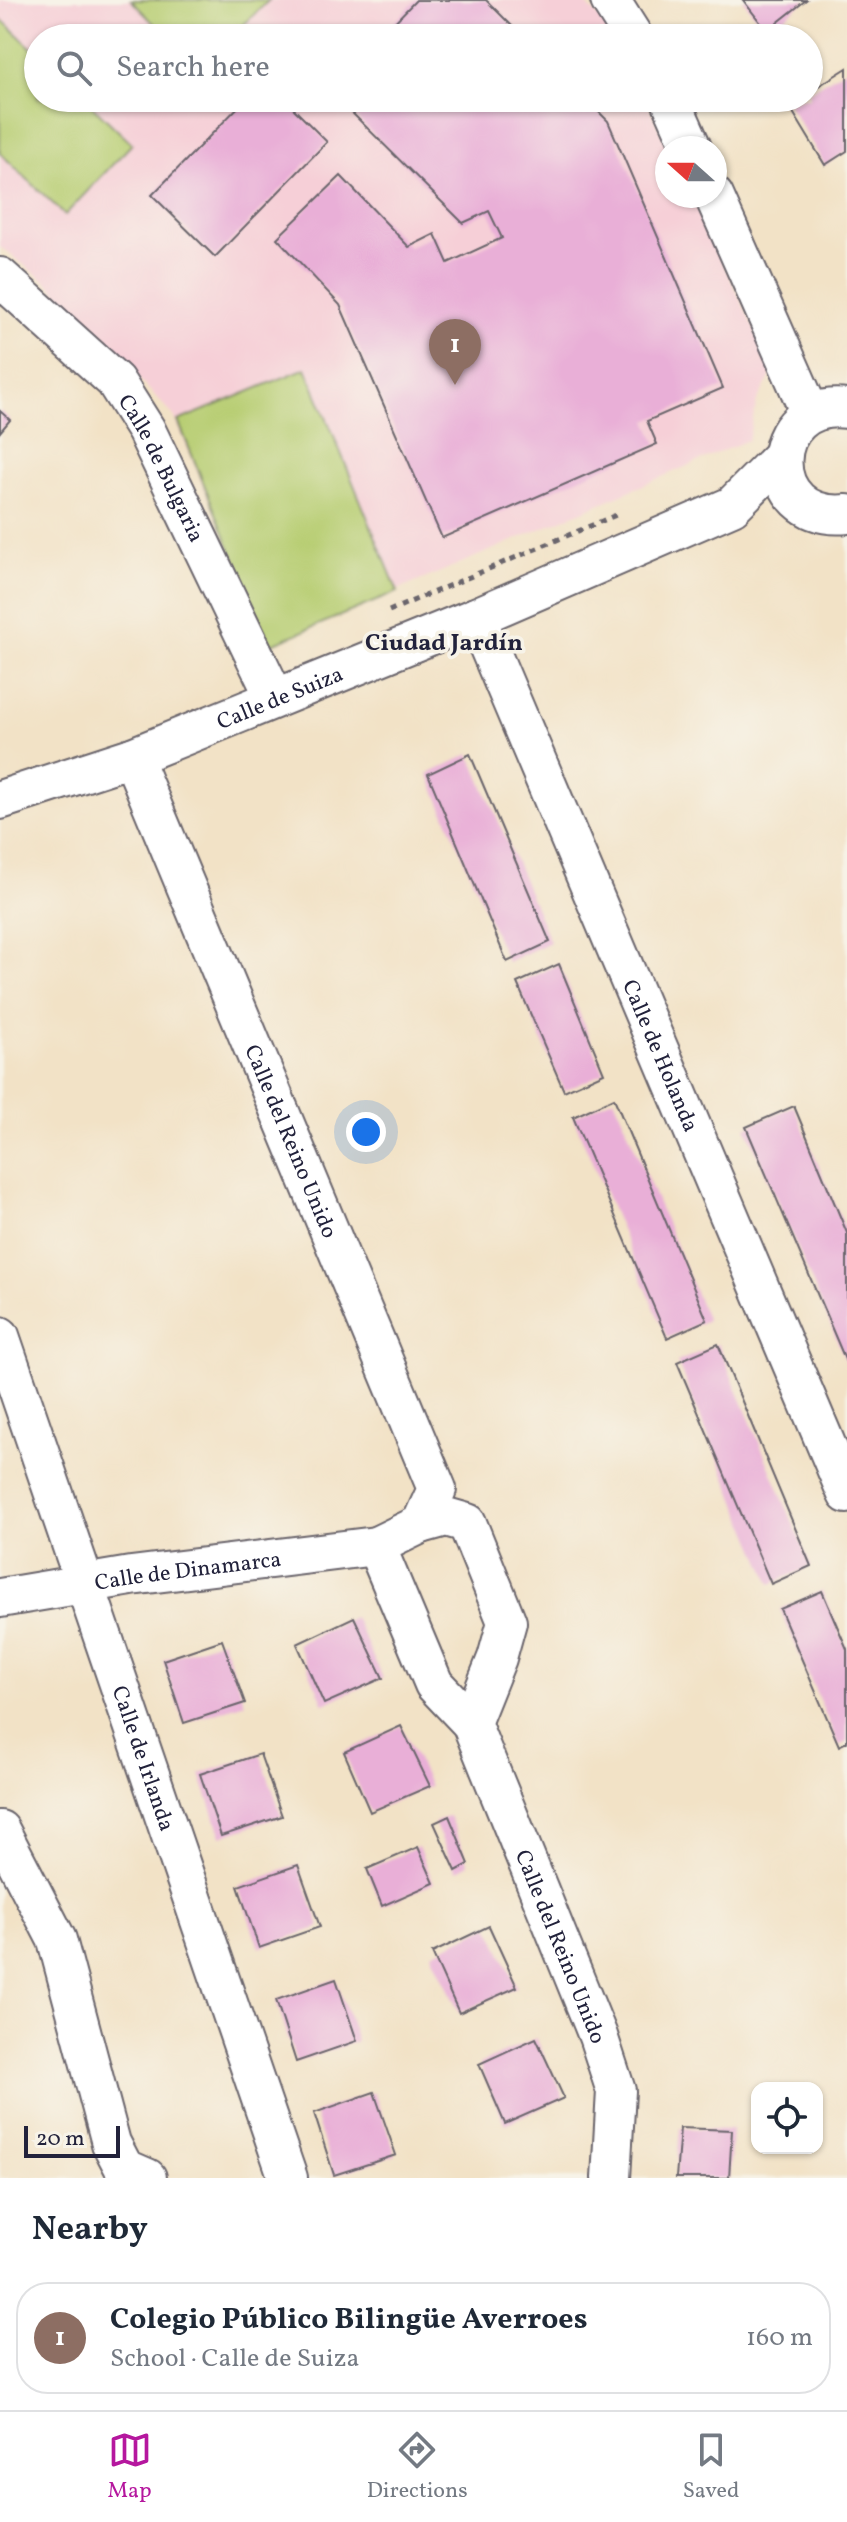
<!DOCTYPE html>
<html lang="en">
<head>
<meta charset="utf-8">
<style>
  :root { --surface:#fff; --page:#f2f2f3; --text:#1f2937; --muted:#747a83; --line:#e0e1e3; --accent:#b5179e }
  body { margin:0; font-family:Vollkorn,serif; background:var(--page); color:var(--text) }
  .controls { position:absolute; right:24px; bottom:24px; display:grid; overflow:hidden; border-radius:16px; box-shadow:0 2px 6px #0004 }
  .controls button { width:72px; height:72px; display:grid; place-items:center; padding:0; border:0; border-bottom:2px solid var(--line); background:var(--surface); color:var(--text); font:40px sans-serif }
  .compass { position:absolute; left:655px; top:136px; width:72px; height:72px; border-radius:50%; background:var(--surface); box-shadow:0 2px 6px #0004; rotate:291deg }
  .scale { position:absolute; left:24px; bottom:20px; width:96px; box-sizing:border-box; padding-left:8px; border:4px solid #22223b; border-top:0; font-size:22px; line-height:28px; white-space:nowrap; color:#22223b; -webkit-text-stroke:6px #f7f3e8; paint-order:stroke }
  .you { position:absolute; left:366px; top:1132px; width:28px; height:28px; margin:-20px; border:6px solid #fff; border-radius:50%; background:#1a73e8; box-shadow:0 0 0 12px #1a73e833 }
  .badge { display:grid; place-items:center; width:52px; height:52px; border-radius:50%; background:var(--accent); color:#fff; font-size:26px; font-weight:700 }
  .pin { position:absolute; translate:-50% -66px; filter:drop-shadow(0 2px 4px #0008) }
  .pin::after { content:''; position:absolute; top:42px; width:28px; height:24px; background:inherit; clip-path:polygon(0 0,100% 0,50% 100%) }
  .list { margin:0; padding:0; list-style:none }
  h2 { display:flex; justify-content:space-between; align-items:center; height:104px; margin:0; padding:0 32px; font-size:34px }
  h2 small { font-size:26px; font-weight:400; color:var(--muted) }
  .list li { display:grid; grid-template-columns:52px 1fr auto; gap:24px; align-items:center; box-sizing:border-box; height:112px; margin:0 16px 16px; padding:0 16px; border:2px solid var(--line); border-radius:32px }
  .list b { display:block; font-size:30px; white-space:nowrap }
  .list p { margin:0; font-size:26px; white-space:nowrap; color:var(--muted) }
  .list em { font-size:26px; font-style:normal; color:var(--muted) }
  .icon { flex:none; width:44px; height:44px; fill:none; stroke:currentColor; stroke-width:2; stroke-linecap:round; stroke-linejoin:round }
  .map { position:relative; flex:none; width:847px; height:2178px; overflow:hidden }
  .search { position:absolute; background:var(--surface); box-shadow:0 2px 6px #0004; left:24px; right:24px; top:24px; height:88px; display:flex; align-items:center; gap:20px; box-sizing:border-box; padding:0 28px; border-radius:44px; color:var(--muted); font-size:30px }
  .sheet { height:232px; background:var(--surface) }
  nav { display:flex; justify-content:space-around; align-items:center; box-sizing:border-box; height:112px; border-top:2px solid var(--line); background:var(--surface); font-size:22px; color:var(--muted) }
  nav a { display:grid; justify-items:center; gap:4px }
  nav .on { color:var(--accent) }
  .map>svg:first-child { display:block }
  .built { fill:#f6cfd7 }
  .green { fill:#b8ce73; stroke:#6d7857; stroke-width:2 }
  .building { fill:#e9afd7 }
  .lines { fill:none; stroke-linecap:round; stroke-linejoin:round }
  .street-casing { stroke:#6b656c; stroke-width:42 }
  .path { stroke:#6b656c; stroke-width:5; stroke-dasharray:6 6; stroke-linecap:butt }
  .street { stroke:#fff; stroke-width:38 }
  .labels { text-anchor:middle; stroke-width:7; stroke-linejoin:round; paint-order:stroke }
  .street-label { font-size:22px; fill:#22223b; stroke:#f7f3e8 }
  .neighbourhood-label { font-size:24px; font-weight:bold; fill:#22223b; stroke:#f7f3e8 }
</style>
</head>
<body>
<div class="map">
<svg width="847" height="2178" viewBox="0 0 847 2178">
  <rect width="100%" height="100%" fill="#f7f3e8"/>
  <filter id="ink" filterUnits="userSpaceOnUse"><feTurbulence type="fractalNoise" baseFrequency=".0125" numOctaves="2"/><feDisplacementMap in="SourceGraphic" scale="16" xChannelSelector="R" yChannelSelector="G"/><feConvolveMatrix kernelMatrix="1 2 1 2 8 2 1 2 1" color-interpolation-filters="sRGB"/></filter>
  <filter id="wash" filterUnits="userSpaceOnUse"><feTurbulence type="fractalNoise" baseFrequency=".006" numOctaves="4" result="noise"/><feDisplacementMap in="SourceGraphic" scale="32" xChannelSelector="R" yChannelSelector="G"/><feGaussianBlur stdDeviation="1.8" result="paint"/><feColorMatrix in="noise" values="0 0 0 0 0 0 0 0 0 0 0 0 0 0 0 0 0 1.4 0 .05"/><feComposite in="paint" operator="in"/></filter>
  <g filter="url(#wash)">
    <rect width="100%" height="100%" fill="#f2e2c6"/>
    <polygon class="built" points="0,0 581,0 611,28 616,38 38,38 38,98 645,98 668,148 667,196 691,196 774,370 757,401 748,440 270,645 174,416 48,283 0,247"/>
    <g class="green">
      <polygon points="131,0 269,0 230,38 168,38"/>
      <polygon points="0,18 38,54 38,98 84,98 132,144 65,215 0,153"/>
      <polygon points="306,368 398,592 270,645 178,421"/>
    </g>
    <g id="blocks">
      <g class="building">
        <polygon points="416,0 486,0 524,38 391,38 385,32"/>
        <polygon points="743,0 806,0 767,31"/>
        <polygon points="847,68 847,151 825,165 788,104 799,98 809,98 809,92"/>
        <polygon points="247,98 283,98 327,142 215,257 152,195"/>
        <polygon points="342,98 585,98 608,121 723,388 647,421 657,444 442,538 340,305 277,238 341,176 409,247 435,234 448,263 502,238 489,211 463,223 339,100"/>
        <polygon points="0,411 10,420 0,432"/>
        <polygon points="470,754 550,942 507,962 428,774"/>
        <polygon points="559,964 604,1073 564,1091 517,983"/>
        <polygon points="614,1098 707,1320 667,1338 573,1117"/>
        <polygon points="794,1106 847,1233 847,1364 746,1127"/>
        <polygon points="718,1344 811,1566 771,1584 677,1362"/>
        <polygon points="822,1591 847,1649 847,1742 839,1746 780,1609"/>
        <polygon points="354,1617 383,1678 324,1704 297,1644"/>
        <polygon points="222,1640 245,1703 184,1723 163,1660"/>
        <polygon points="401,1726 430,1786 370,1812 344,1752"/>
        <polygon points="260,1754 282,1816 221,1836 200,1774"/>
        <polygon points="449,1816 469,1864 456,1871 434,1823"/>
        <polygon points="418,1847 434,1883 382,1906 367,1869"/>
        <polygon points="298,1865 320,1927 259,1948 238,1886"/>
        <polygon points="489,1926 517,1987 459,2013 432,1953"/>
        <polygon points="336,1979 357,2041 296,2062 276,2000"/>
        <polygon points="536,2038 564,2098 505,2124 479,2064"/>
        <polygon points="374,2092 396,2155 334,2175 314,2113"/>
        <polygon points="680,2128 732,2130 729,2178 676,2178"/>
      </g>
    </g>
  </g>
  <g filter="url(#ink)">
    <use href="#blocks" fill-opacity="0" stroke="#6b656c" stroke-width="2"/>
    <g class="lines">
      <g class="street-casing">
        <g id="street">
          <polyline points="610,0 634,38"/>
          <polyline points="670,98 692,148"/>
          <polyline points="714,196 810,413"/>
          <path id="s1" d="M 0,277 L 115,381 L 146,430 L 274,696"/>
          <path d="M 847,409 C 763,398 759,523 847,514"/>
          <path id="s2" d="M 476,617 L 847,1494"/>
          <path id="s3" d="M 132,757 L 437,1489 L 421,1524 L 376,1546 L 434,1684 L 471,1723 L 598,2036 L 616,2091 L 611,2178"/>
          <path id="s4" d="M 0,800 L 132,757 L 476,617 L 732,506 L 782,456"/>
          <path id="s5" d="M 0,1336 L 288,2178"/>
          <polyline points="421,1524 446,1517 467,1523 507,1622 497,1658 471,1723"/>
          <path id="s6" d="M 0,1598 L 131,1576 L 376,1546"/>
          <polyline points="0,1830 57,1940 111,2143 124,2168 147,2178"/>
        </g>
      </g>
      <polyline class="path" points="389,611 616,515"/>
      <use href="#street" class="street"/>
    </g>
  </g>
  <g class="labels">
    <g class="street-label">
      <text dy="8" stroke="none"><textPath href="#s1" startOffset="254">Calle de Bulgaria</textPath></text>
      <text dy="8" stroke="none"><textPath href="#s4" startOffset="298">Calle de Suiza</textPath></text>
      <text dy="8" stroke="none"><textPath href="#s2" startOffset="476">Calle de Holanda</textPath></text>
      <text dy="8" stroke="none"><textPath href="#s3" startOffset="416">Calle del Reino Unido</textPath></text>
      <text dy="8" stroke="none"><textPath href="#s6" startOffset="190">Calle de Dinamarca</textPath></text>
      <text dy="8" stroke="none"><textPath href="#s5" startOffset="446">Calle de Irlanda</textPath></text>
      <text dy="8" stroke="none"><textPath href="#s3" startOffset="1326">Calle del Reino Unido</textPath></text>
    </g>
    <g class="neighbourhood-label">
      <text x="444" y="650">Ciudad Jardín</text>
    </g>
  </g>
</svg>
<div class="controls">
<button><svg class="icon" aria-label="locate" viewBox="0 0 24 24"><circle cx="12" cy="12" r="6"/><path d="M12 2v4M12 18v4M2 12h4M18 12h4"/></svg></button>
</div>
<svg class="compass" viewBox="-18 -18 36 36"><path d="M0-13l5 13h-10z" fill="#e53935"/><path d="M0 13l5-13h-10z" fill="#747a83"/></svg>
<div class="scale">20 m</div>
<div class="you"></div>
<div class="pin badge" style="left:455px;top:385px;background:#8d6e63">1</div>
<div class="search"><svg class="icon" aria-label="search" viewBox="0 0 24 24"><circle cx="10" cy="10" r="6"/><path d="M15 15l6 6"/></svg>Search here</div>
</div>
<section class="sheet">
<h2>Nearby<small></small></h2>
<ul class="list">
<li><span class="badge" style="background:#8d6e63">1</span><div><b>Colegio Público Bilingüe Averroes</b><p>School · Calle de Suiza</p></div><em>160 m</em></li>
</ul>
</section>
<nav>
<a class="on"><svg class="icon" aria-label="map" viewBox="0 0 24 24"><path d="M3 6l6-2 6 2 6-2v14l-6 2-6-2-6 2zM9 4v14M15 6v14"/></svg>Map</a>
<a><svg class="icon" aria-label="directions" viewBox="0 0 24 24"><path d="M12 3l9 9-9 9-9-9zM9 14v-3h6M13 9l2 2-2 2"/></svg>Directions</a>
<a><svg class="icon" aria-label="saved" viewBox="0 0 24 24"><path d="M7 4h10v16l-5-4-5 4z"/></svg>Saved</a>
</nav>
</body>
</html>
